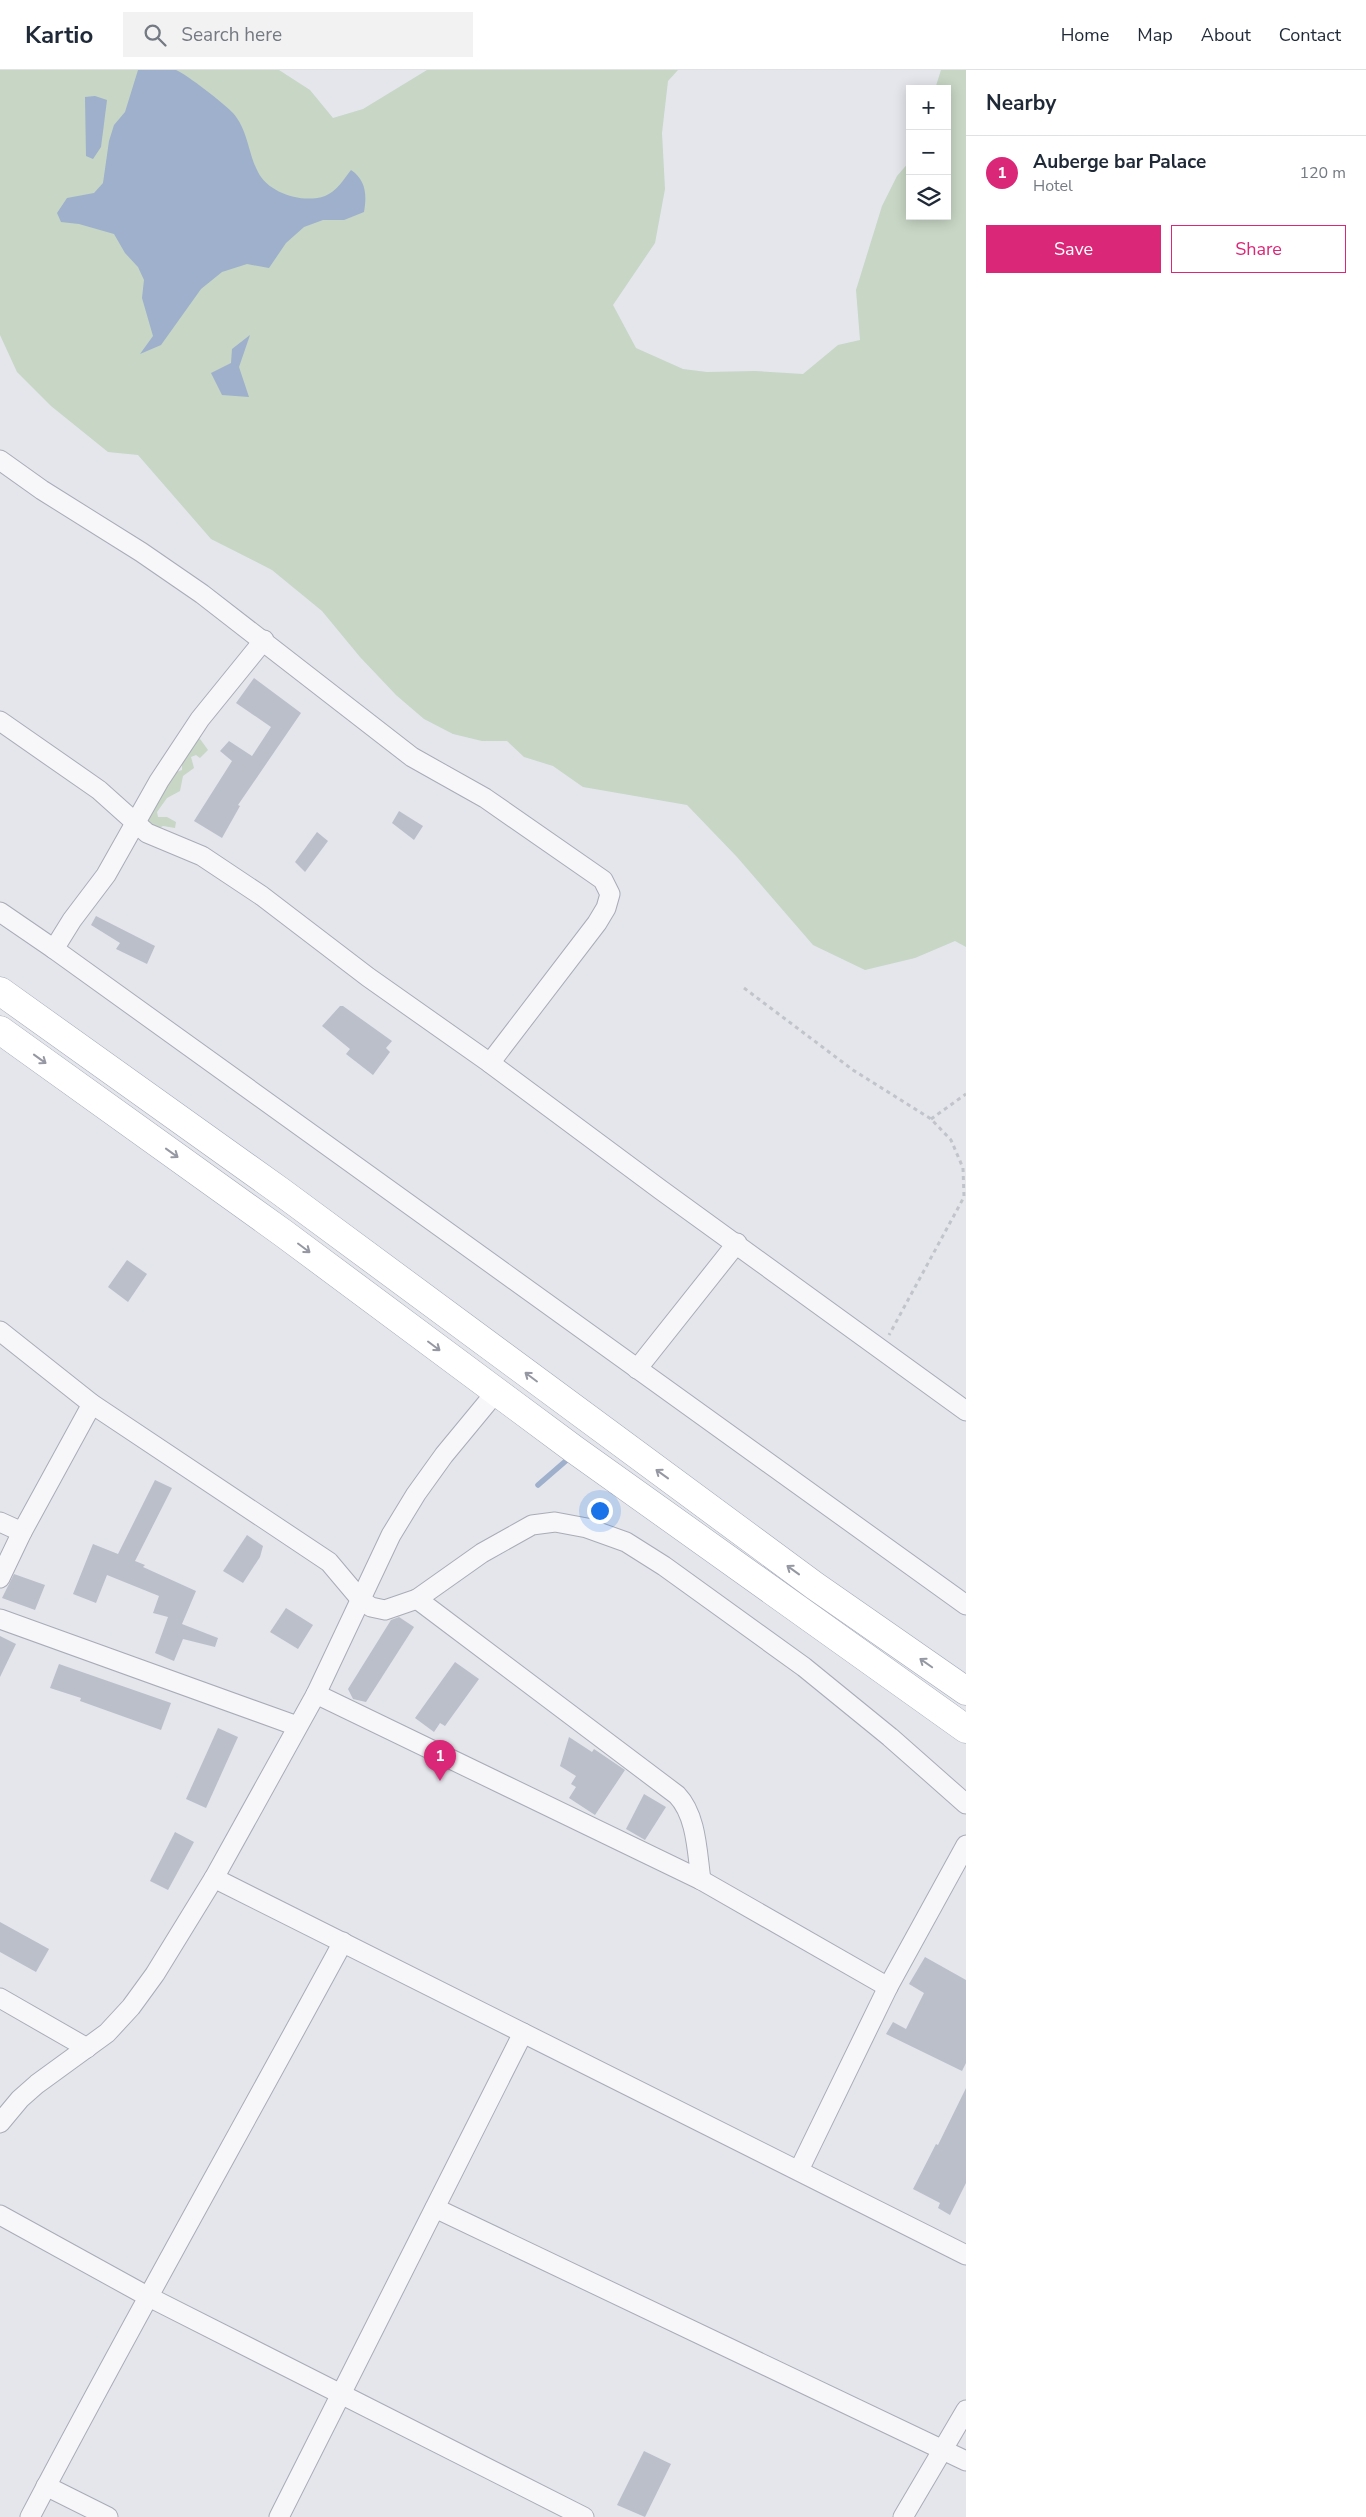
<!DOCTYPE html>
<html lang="en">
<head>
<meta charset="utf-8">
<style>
  :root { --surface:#fff; --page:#f2f2f3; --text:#1f2937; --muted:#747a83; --line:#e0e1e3; --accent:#db2777 }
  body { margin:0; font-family:"Nunito Sans",sans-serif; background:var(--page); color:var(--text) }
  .controls { position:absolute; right:15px; top:15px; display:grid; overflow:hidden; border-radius:0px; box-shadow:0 2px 12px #0003 }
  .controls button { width:45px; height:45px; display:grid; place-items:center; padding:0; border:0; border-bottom:1px solid var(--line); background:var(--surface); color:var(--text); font:25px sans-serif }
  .you { position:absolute; left:599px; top:1440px; width:18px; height:18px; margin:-12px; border:4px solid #fff; border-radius:50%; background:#1a73e8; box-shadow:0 0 0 8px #1a73e833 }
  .badge { display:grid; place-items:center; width:32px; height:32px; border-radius:50%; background:var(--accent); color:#fff; font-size:16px; font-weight:700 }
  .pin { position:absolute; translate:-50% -41px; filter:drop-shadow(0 1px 2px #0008) }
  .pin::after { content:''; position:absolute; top:26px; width:18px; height:15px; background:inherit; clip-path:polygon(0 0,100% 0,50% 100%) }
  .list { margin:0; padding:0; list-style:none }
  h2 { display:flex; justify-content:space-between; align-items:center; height:65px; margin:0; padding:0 20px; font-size:21px }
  h2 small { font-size:16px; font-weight:400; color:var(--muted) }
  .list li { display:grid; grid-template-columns:32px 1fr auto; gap:15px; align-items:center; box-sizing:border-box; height:75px; padding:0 20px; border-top:1px solid var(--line) }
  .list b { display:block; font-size:19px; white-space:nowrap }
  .list p { margin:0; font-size:16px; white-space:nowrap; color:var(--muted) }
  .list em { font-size:16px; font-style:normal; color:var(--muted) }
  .actions { display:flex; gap:10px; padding:15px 20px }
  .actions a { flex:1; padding:11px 0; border:1px solid var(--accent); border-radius:0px; text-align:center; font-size:18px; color:var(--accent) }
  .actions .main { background:var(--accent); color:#fff }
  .icon { flex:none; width:28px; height:28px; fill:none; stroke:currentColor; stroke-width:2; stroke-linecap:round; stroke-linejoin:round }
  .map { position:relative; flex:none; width:966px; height:2447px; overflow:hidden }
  header { display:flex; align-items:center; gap:30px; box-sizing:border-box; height:70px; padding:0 25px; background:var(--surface); border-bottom:1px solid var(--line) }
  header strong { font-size:24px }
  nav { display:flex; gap:28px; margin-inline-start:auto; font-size:18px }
  .search { width:350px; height:45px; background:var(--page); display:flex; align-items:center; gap:12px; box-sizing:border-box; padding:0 18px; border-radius:0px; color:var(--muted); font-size:19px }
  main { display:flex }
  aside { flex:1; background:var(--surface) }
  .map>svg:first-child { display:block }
  .green { fill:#c7d6c5 }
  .water { fill:#9eb0cc }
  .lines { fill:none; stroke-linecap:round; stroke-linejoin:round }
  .stream { stroke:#9eb0cc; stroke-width:5.5 }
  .building { fill:#bbbfca }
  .minor-casing { stroke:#a9acb7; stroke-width:21 }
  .primary-casing { stroke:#a3a9b8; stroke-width:29 }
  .path { stroke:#c2c4cb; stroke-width:3; stroke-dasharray:4 4; stroke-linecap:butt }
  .minor { stroke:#f7f7fa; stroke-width:19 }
  .primary { stroke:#fff; stroke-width:28 }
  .oneway { stroke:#9598a2 }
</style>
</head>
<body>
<header>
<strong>Kartio</strong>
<div class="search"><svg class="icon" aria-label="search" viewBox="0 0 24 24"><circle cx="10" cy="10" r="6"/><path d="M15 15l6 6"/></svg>Search here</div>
<nav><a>Home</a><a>Map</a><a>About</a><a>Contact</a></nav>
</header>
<main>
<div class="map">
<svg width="966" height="2447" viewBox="0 0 966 2447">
  <rect width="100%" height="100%" fill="#e4e6ec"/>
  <g class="green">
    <polygon points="0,0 279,0 310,20 333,48 363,39 427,0 678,0 668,11 662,63 665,119 655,173 613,235 636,278 683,299 707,302 755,301 803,304 838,275 860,270 856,220 882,136 897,106 910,91 910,146 947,146 947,19 935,19 941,0 966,0 966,877 955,871 915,888 865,900 813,875 737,787 687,735 583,717 553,696 524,687 507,671 482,671 453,664 424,649 396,625 360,587 322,541 272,500 211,469 138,385 108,382 51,336 17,302 0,265"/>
    <path d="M 195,662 L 208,680 L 200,688 L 196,685 L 191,687 L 194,698 L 183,706 L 180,721 L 167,728 L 157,742 L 158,747 L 167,747 L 176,752 L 175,758 L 163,756 L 152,762 L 136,739 C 142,732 140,728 143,720 C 147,709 172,704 182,700 L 182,692 Z"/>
  </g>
  <g class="water">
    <path d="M 138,0 C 149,0 165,0 176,0 C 185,3 227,36 233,43 C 248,60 248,83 258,102 C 268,123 303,134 325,126 C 336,122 344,109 351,100 C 366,110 367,125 364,142 L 344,150 L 323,150 L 304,157 L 286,173 L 269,198 L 247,194 L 222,202 L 201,219 L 161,275 L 140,284 L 153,266 L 142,228 L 144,210 L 138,197 L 125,183 L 114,164 L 79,154 L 61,152 L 57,143 L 67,128 L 94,123 L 103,113 L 109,71 L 114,55 L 125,42 Z"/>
    <polygon points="95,26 107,30 101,77 93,89 86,86 85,27"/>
    <polygon points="250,265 239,297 249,327 222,325 211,303 231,293 232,279"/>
  </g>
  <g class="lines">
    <polyline class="stream" points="538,1415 568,1389"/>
  </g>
  <g class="building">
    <polygon points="254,608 301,643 238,735 240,736 222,768 194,751 232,691 220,681 229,671 252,686 271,657 236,633"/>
    <polygon points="399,741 423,756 414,770 392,753"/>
    <polygon points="317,762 328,771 305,802 295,792"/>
    <polygon points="96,846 155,876 147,894 116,879 120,873 91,855"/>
    <polygon points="340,936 343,936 392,971 386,978 390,982 373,1005 346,984 350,979 322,956"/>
    <polygon points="127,1190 147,1204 128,1232 108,1217"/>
    <polygon points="155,1410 172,1418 135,1491 145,1495 143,1497 196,1521 182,1554 218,1568 215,1577 183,1569 174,1591 155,1583 168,1547 153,1543 159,1526 107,1505 96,1533 73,1524 93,1474 118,1484"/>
    <polygon points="247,1465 263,1476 260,1487 243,1513 223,1501"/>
    <polygon points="14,1504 45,1515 35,1540 2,1528"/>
    <polygon points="286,1538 313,1555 298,1579 270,1562"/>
    <polygon points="399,1547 414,1557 366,1632 353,1629 348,1619 391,1550"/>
    <polygon points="0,1566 16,1574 0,1607"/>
    <polygon points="455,1592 479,1609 445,1656 440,1653 434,1662 415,1648"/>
    <polygon points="59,1594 171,1633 161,1660 80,1631 81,1628 50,1618"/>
    <polygon points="218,1658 238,1667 206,1738 186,1729"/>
    <polygon points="569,1667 592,1682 594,1679 625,1700 595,1745 569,1728 576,1717 571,1714 576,1706 560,1696"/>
    <polygon points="644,1724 666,1737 645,1770 626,1759"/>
    <polygon points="175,1762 194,1772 168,1820 150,1811"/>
    <polygon points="0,1852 49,1879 36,1902 0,1882"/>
    <polygon points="925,1887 966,1910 966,1993 962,2001 886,1964 893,1952 906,1959 924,1923 909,1914"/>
    <polygon points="966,2018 966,2113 950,2145 938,2138 940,2133 913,2119 936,2074 938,2075"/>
    <polygon points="644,2381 671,2394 645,2447 617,2435"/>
  </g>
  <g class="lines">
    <g class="minor-casing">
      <g id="minor">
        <polyline points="0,390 42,420 141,482 202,524 412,687 485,728 603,810 610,824 606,838 597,853 490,993"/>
        <polyline points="0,651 99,720 147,763 202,786 262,826 368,907 490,993 661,1120 966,1341"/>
        <polyline points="0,842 54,879 966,1535"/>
        <polyline points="54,879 72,850 106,805 159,711 200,649 264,570"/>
        <polyline points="0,1261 92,1334 329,1492 361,1530 371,1537 385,1540 417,1529 482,1483 532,1455 555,1452 587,1458 626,1472 664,1496 804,1597 890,1667 966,1734"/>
        <polyline points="637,1299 737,1173"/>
        <polyline points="0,1452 22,1462"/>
        <polyline points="0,1508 22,1462 92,1334"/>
        <path d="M 417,1529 L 677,1725 C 697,1746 697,1783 701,1810"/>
        <polyline points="0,1549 297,1656"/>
        <polyline points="316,1624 701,1810 888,1917"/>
        <polyline points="214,1808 966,2185"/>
        <polyline points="0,1928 87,1978"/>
        <polyline points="0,2053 20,2029 37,2014 107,1963 131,1937 155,1904 214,1808 316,1624 391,1465 416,1424 444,1385 496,1322"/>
        <polyline points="799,2100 888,1917 966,1775"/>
        <polyline points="435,2138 966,2391"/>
        <polyline points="0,2145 147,2226 584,2447"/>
        <polyline points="46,2416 108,2447"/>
        <path d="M 30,2447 C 131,2254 239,2064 343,1872"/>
        <polyline points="279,2447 523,1963"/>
        <polyline points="903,2447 966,2340"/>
      </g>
    </g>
    <g class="primary-casing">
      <g id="primary">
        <polyline points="0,921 280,1121 815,1516 966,1621"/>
        <polyline points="0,960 283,1163 575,1380 966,1659"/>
      </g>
    </g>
    <g class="path">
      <polyline points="744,918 853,1000 931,1049 951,1070 963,1098 964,1127 889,1265"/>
      <polyline points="931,1049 966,1024"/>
    </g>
    <use href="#minor" class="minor"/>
    <use href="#primary" class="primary"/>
  </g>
  <defs><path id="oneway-shaft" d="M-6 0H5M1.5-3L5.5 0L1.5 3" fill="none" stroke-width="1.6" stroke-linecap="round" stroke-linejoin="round" transform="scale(1.25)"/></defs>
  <g class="oneway">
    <use href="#oneway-shaft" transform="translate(40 989) rotate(36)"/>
    <use href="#oneway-shaft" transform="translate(172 1083) rotate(36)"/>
    <use href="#oneway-shaft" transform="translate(304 1178) rotate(37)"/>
    <use href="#oneway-shaft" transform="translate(434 1276) rotate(37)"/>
    <use href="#oneway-shaft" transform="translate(531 1307) rotate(-143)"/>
    <use href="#oneway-shaft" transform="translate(662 1404) rotate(-144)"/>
    <use href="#oneway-shaft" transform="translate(793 1500) rotate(-144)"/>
    <use href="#oneway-shaft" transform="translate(926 1593) rotate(-145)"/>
  </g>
</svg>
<div class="controls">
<button>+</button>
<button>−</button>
<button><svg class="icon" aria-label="layers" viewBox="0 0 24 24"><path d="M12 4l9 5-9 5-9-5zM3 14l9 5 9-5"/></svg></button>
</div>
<div class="you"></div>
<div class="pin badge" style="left:440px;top:1711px">1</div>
</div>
<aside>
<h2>Nearby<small></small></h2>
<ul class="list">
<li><span class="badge">1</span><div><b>Auberge bar Palace</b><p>Hotel</p></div><em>120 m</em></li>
</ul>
<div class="actions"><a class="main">Save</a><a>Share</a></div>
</aside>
</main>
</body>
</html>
